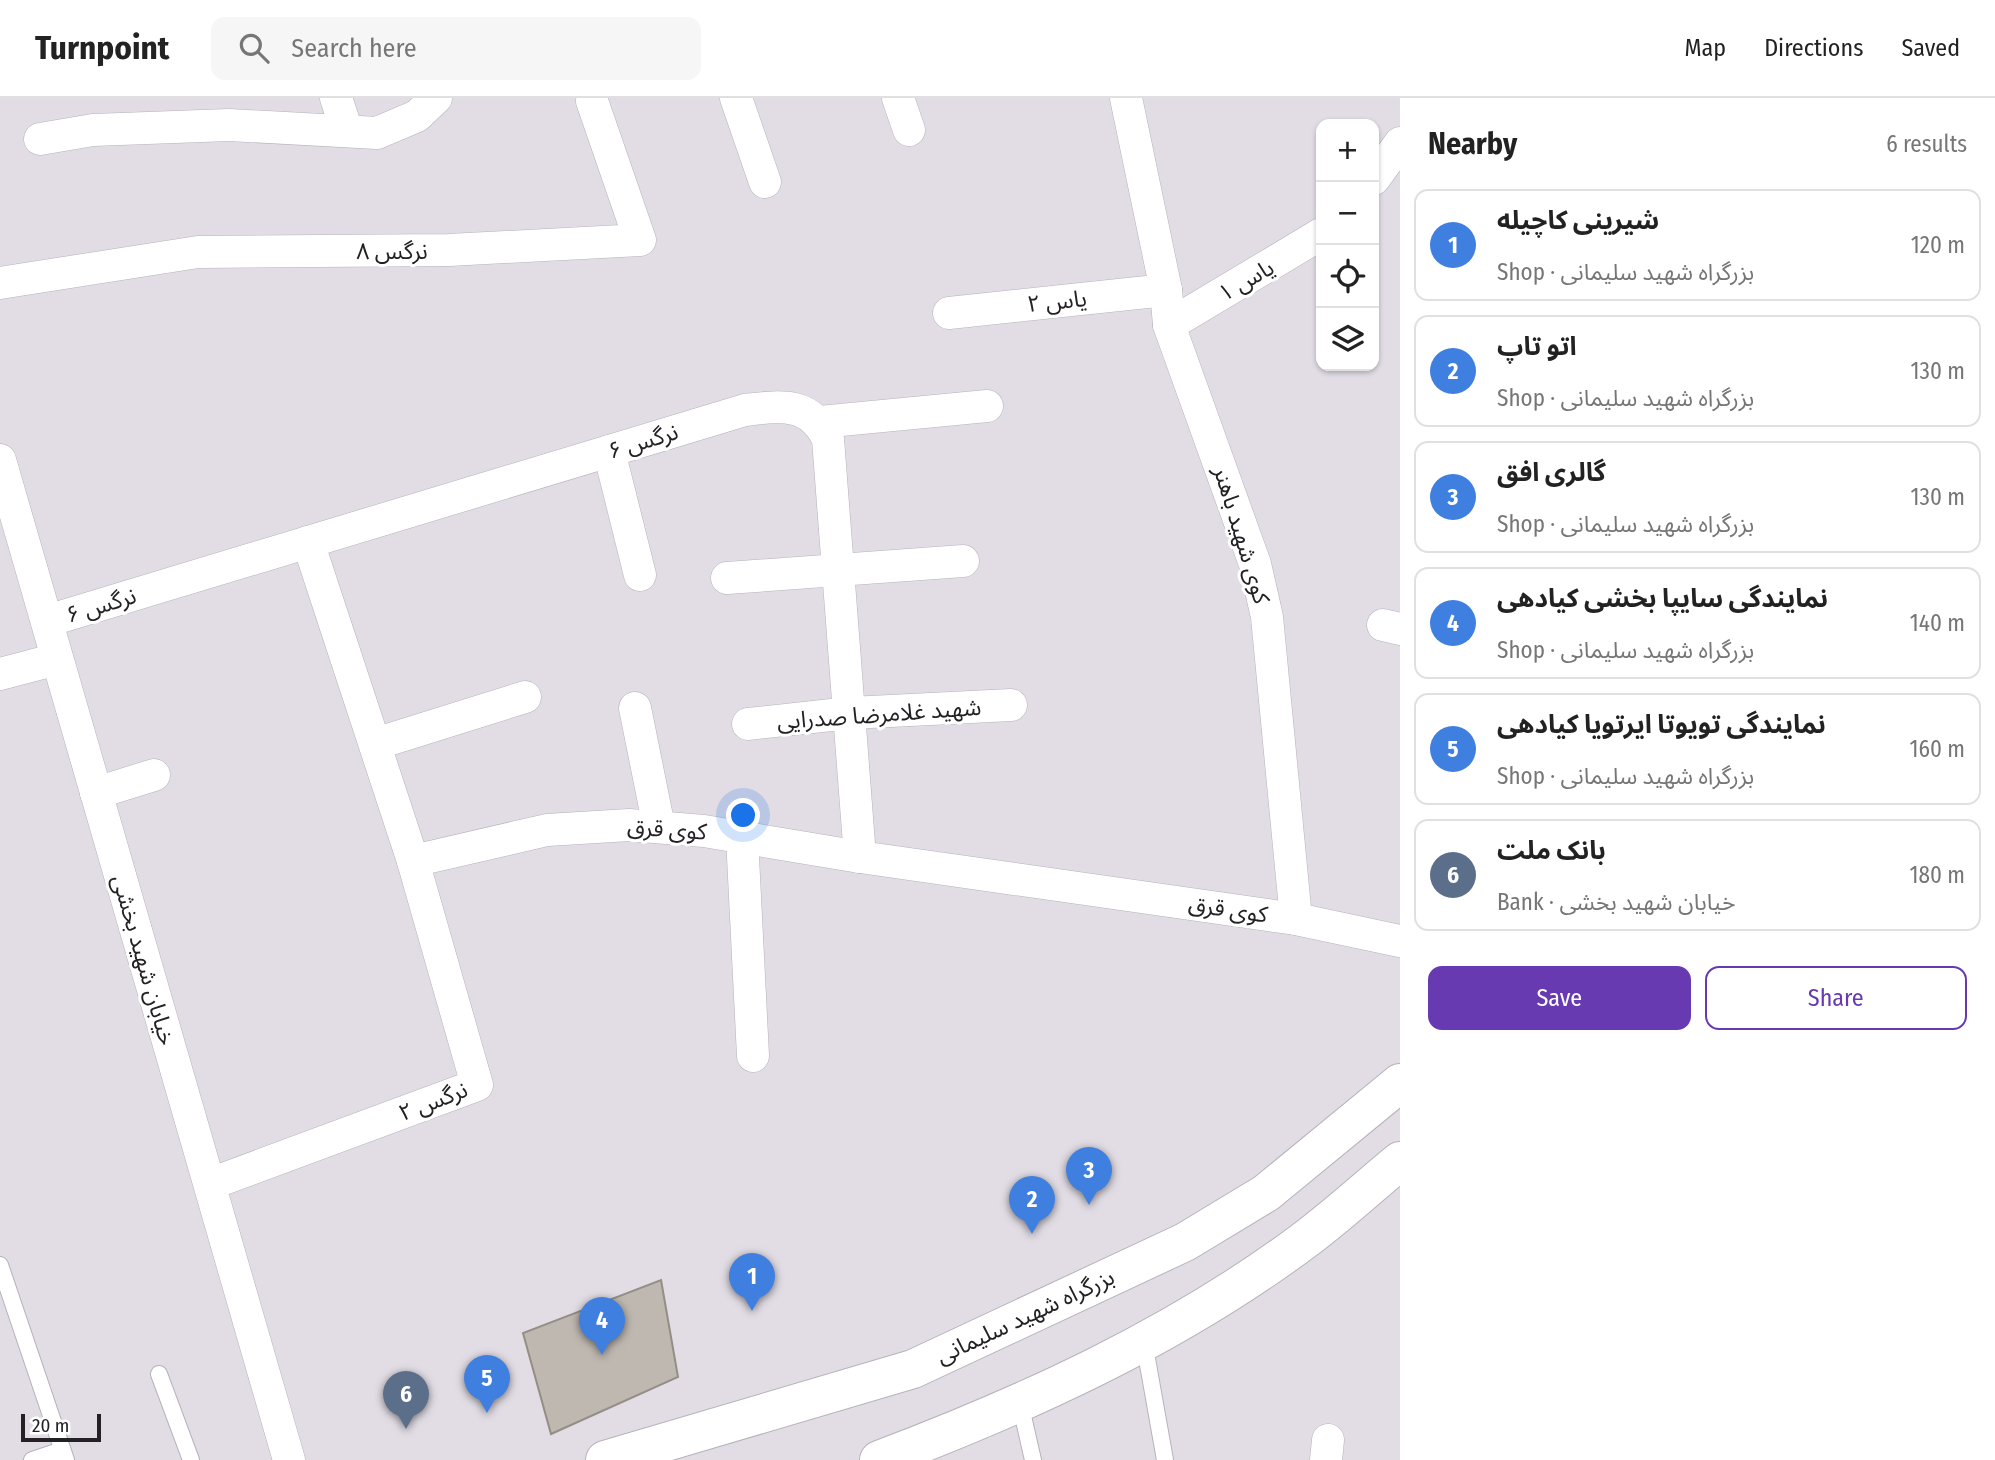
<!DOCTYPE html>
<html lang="en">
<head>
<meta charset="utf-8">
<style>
  :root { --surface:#fff; --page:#f6f6f6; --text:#222; --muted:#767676; --line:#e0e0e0; --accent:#683ab1 }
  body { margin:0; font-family:"Fira Sans Condensed","Noto Sans Arabic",sans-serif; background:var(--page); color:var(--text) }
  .controls { position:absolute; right:21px; top:21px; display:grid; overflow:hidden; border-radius:14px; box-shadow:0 2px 5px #0004 }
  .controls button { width:63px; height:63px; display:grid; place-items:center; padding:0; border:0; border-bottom:2px solid var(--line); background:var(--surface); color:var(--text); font:35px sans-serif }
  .scale { position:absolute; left:21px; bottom:18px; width:80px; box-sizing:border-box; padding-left:7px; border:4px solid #232124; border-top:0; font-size:19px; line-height:24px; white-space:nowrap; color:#232124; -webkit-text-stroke:5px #fff; paint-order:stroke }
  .you { position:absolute; left:744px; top:718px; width:24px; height:24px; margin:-18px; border:5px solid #fff; border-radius:50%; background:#1a73e8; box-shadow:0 0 0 10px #1a73e833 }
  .badge { display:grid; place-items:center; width:46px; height:46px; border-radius:50%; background:var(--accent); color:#fff; font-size:23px; font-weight:700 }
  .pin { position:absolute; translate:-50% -58px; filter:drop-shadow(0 2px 4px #0008) }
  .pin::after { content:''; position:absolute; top:37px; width:24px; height:21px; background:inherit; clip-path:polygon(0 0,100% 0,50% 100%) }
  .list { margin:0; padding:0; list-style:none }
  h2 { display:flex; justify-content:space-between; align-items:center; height:91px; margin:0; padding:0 28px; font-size:30px }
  h2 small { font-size:23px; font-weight:400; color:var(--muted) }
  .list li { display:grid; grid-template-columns:46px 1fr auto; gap:21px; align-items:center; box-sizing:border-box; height:112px; margin:0 14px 14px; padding:0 14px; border:2px solid var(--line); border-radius:14px }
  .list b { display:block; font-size:26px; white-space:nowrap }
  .list p { margin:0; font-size:23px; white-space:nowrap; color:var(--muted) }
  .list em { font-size:23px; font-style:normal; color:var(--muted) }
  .actions { display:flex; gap:14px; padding:21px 28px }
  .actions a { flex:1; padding:16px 0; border:2px solid var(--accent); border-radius:14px; text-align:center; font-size:24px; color:var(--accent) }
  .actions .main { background:var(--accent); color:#fff }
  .icon { flex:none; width:38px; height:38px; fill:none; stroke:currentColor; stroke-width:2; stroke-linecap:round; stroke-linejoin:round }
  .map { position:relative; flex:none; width:1400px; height:1362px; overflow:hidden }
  header { display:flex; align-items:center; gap:42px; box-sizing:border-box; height:98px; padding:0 35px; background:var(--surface); border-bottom:2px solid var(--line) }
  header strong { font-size:33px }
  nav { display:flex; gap:38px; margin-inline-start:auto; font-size:24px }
  .search { width:490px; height:63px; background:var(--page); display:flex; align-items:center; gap:18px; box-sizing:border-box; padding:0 24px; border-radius:14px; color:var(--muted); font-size:26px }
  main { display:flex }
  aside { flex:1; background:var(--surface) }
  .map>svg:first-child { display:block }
  .building { fill:#bfb8b1; stroke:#948e87; stroke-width:2 }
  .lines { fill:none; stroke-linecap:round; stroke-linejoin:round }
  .lane-casing { stroke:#b7b2ba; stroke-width:18 }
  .street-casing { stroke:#b7b2ba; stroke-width:33 }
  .highway-casing { stroke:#b7b2ba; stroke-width:40 }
  .lane { stroke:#fff; stroke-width:16 }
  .street { stroke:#fff; stroke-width:32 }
  .highway { stroke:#fff; stroke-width:38 }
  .labels { text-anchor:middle; stroke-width:6; stroke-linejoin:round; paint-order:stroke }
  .street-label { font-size:23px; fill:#232124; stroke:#fff }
</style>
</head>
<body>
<header>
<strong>Turnpoint</strong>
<div class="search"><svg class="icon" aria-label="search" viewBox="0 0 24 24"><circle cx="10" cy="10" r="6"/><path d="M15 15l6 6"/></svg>Search here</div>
<nav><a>Map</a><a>Directions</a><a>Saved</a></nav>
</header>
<main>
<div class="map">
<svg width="1400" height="1362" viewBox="0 0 1400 1362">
  <rect width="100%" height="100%" fill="#e2dde5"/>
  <polygon class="building" points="661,1182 678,1279 551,1336 523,1235"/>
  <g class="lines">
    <g class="lane-casing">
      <g id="lane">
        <polyline points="0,1167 66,1362"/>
        <polyline points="1144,1244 1165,1362"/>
        <polyline points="159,1276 191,1362"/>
        <polyline points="1020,1305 1033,1362"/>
        <polyline points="32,1362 62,1352"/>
      </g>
    </g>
    <g class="street-casing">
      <g id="street">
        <polyline points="336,0 347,33"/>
        <polyline points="736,0 765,84"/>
        <polyline points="898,0 909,32"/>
        <polyline points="1126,0 1166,192 1169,227 1255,466 1267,519 1296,821"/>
        <polyline points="40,41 93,32 229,27 377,35 417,18 436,0"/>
        <polyline points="1374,81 1400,45"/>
        <polyline points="0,185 198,154 449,152 640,142 592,3"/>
        <polyline points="949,215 1166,192"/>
        <polyline points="1169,227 1321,136"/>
        <polyline points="820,324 987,308"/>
        <polyline points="609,353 640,477"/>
        <polyline points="0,362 289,1362"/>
        <polyline points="308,444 413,763 547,732 629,727 704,733 860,759 1296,821 1400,843"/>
        <polyline points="727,480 963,463"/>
        <path d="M 47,523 L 745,312 C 781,308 810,303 828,341 L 860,759"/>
        <polyline points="1383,527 1400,531"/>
        <polyline points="0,576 57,561"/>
        <polyline points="635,610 659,729"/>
        <polyline points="748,626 850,615 1011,607"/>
        <polyline points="375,646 525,599"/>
        <polyline points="96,695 154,677"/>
        <polyline points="742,739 753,958"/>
        <polyline points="210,1086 477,987 413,763"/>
        <polyline points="1326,1362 1328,1342"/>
      </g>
    </g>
    <g class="highway-casing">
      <g id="highway">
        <polyline points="605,1362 913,1271 1185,1144 1266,1095 1400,985"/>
        <path d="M 879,1362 C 1027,1306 1174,1239 1302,1144 C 1336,1119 1367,1090 1400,1063"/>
      </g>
    </g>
    <use href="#lane" class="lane"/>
    <use href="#street" class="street"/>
    <use href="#highway" class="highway"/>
  </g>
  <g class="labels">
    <g class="street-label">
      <text x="392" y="161">نرگس ۸</text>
      <text transform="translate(1246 182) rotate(-30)" y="8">یاس ۱</text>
      <text transform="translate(1057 203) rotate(-6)" y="8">یاس ۲</text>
      <text transform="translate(643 343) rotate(-17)" y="8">نرگس ۶</text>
      <text transform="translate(1242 437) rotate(73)" y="8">کوی شهید باهنر</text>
      <text transform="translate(101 507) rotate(-17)" y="8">نرگس ۶</text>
      <text transform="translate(879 616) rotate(-4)" y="8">شهید غلامرضا صدرایی</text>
      <text transform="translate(667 731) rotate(4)" y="8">کوی قرق</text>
      <text transform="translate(1228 811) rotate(8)" y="8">کوی قرق</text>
      <text transform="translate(144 862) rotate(74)" y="8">خیابان شهید بخشی</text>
      <text transform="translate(433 1003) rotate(-21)" y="8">نرگس ۲</text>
      <text transform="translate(1025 1218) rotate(-25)" y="8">بزرگراه شهید سلیمانی</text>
    </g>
  </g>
</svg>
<div class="controls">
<button>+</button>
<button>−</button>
<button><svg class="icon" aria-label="locate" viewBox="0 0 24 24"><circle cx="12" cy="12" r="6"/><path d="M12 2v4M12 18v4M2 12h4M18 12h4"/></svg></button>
<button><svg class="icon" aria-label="layers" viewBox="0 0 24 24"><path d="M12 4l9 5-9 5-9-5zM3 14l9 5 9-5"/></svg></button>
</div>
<div class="scale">20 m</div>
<div class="you"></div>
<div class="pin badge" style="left:752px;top:1213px;background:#3f7fe0">1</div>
<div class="pin badge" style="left:1032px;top:1136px;background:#3f7fe0">2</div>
<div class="pin badge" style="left:1089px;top:1107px;background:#3f7fe0">3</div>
<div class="pin badge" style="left:602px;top:1257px;background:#3f7fe0">4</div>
<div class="pin badge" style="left:487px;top:1315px;background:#3f7fe0">5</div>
<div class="pin badge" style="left:406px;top:1331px;background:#5c6f8a">6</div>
</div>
<aside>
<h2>Nearby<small>6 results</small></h2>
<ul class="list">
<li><span class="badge" style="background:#3f7fe0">1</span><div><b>شیرینی کاچیله</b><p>Shop · بزرگراه شهید سلیمانی</p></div><em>120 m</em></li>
<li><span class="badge" style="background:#3f7fe0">2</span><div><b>اتو تاپ</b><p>Shop · بزرگراه شهید سلیمانی</p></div><em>130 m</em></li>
<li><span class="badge" style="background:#3f7fe0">3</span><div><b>گالری افق</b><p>Shop · بزرگراه شهید سلیمانی</p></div><em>130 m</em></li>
<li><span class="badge" style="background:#3f7fe0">4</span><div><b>نمایندگی سایپا بخشی کیادهی</b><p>Shop · بزرگراه شهید سلیمانی</p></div><em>140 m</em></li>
<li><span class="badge" style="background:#3f7fe0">5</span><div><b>نمایندگی تویوتا ایرتویا کیادهی</b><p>Shop · بزرگراه شهید سلیمانی</p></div><em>160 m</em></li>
<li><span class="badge" style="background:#5c6f8a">6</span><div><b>بانک ملت</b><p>Bank · خیابان شهید بخشی</p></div><em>180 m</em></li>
</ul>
<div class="actions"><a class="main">Save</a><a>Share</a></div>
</aside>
</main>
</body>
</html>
